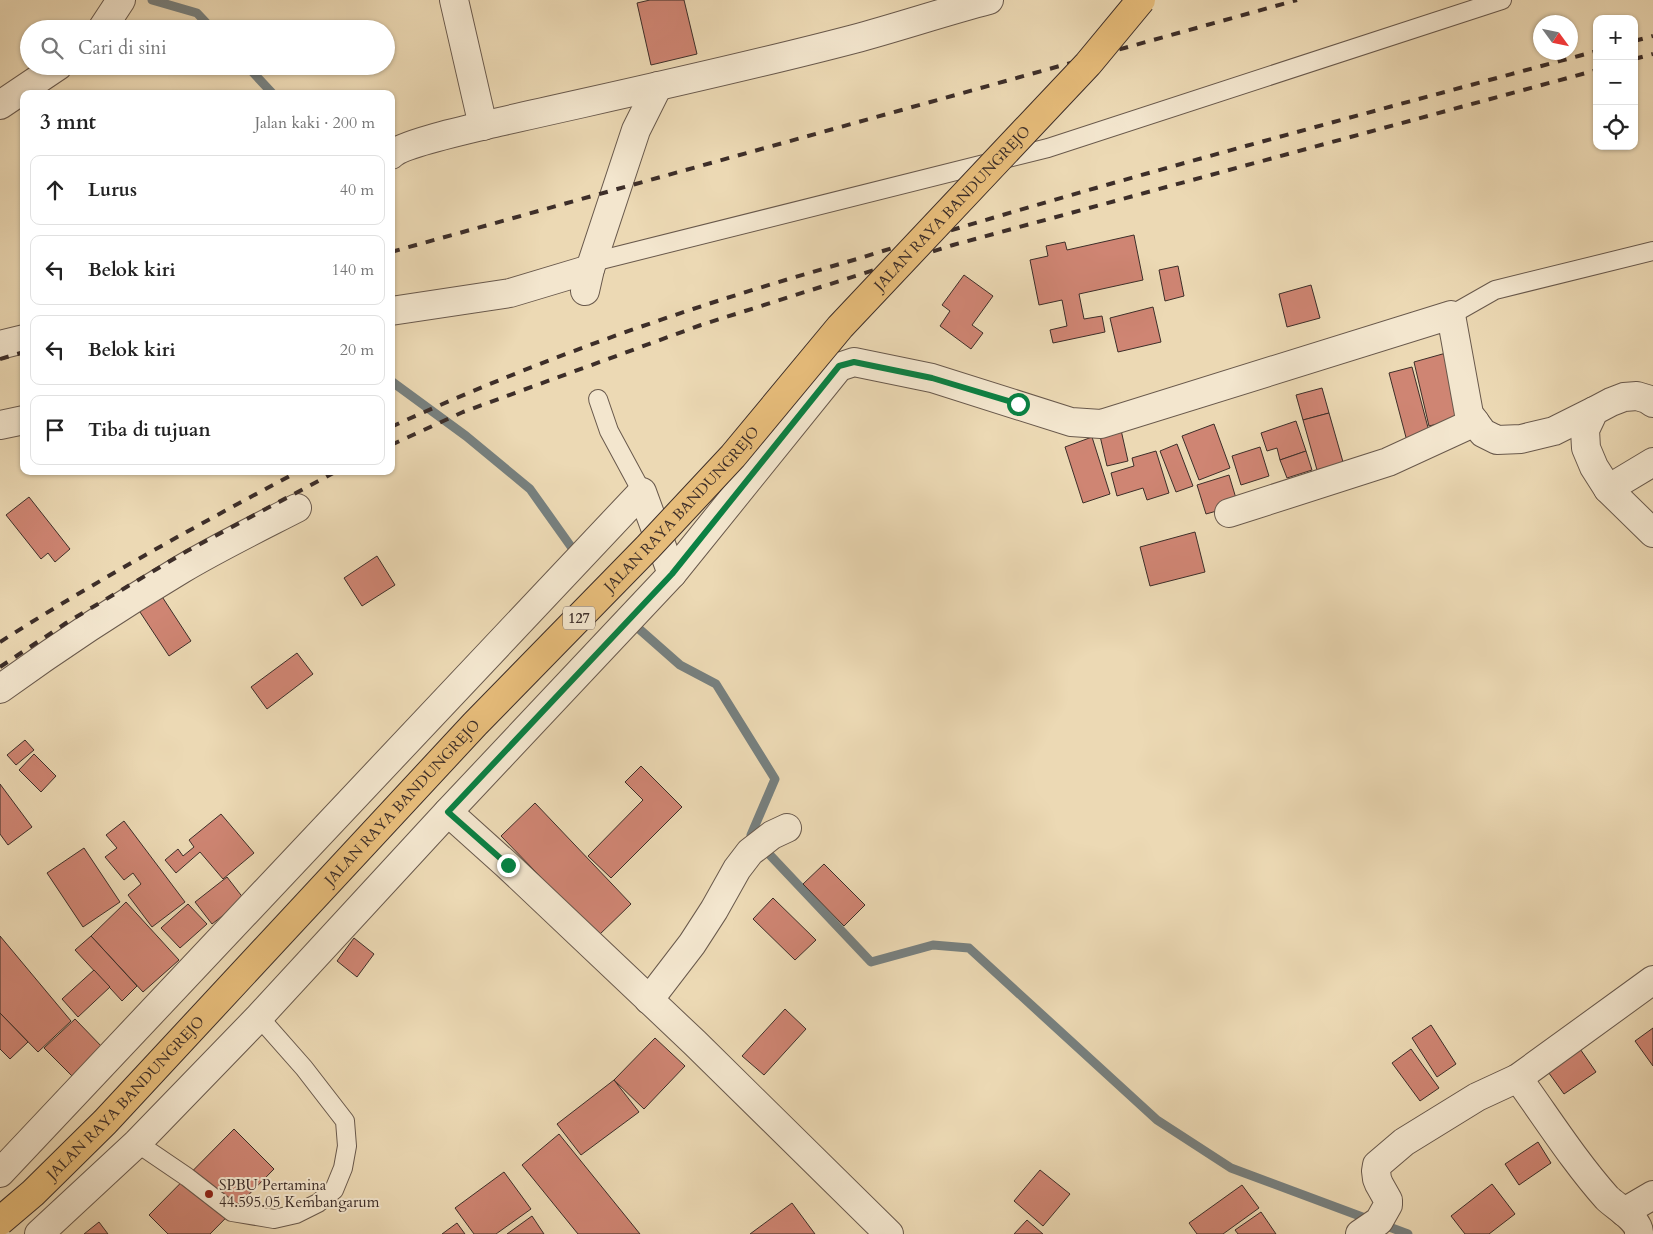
<!DOCTYPE html>
<html lang="id">
<head>
<meta charset="utf-8">
<style>
  :root { --surface:#fff; --page:#f6f6f6; --text:#222; --muted:#767676; --line:#e0e0e0 }
  body { margin:0; font-family:Cardo,serif; background:var(--page); color:var(--text) }
  .controls { position:absolute; right:15px; top:15px; display:grid; overflow:hidden; border-radius:10px; box-shadow:0 1px 4px #0004 }
  .controls button { width:45px; height:45px; display:grid; place-items:center; padding:0; border:0; border-bottom:1px solid var(--line); background:var(--surface); color:var(--text); font:25px sans-serif }
  .compass { position:absolute; left:1533px; top:15px; width:45px; height:45px; border-radius:50%; background:var(--surface); box-shadow:0 1px 4px #0004; rotate:123deg }
  .stop { position:absolute; width:15px; height:15px; margin:-11px; border:4px solid #0b8043; border-radius:50%; background:#fff }
  .stop.end { background:#0b8043; border-color:#fff; box-shadow:0 1px 5px #0008 }
  .list { margin:0; padding:0; list-style:none }
  h2 { display:flex; justify-content:space-between; align-items:center; height:65px; margin:0; padding:0 20px; font-size:21px }
  h2 small { font-size:16px; font-weight:400; color:var(--muted) }
  .list li { display:grid; grid-template-columns:32px 1fr auto; gap:15px; align-items:center; box-sizing:border-box; height:70px; margin:0 10px 10px; padding:0 10px; border:1px solid var(--line); border-radius:10px }
  .list b { display:block; font-size:19px; white-space:nowrap }
  .list em { font-size:16px; font-style:normal; color:var(--muted) }
  .icon { flex:none; width:28px; height:28px; fill:none; stroke:currentColor; stroke-width:2; stroke-linecap:round; stroke-linejoin:round }
  .map { position:relative; flex:none; width:1653px; height:1234px; overflow:hidden }
  .search { position:absolute; background:var(--surface); box-shadow:0 1px 4px #0004; left:20px; top:20px; width:375px; height:55px; display:flex; align-items:center; gap:12px; box-sizing:border-box; padding:0 18px; border-radius:28px; color:var(--muted); font-size:19px }
  .panel { position:absolute; background:var(--surface); box-shadow:0 1px 4px #0004; left:20px; top:90px; width:375px; height:385px; border-radius:10px }
  .map>svg:first-child { display:block }
  .lines { fill:none; stroke-linecap:round; stroke-linejoin:round }
  .stream { stroke:#77807f; stroke-width:9 }
  .building { fill:#cf8573; stroke:#3d2e29 }
  .service-casing { stroke:#69594c; stroke-width:20 }
  .minor-casing { stroke:#69594c; stroke-width:30 }
  .service { stroke:#f3e6ce; stroke-width:18 }
  .minor { stroke:#f3e6ce; stroke-width:28 }
  .rail { stroke:#3d2e29; stroke-width:4; stroke-dasharray:9 9; stroke-linecap:butt }
  .primary-bridge-casing { stroke:#3d2e29; stroke-width:30; stroke-linecap:butt }
  .primary-bridge { stroke:#e6bc7a; stroke-width:28 }
  .route { stroke:#0b8043; stroke-width:6 }
  .poi-dot { fill:#8f2418; stroke:#f3e6ce; stroke-width:2 }
  .labels { text-anchor:middle; stroke-width:4; stroke-linejoin:round; paint-order:stroke }
  .shield { fill:#f3e6ce; stroke:#74655a; stroke-width:1 }
  .shield-label { font-size:14px; font-weight:bold; fill:#3d2e29 }
  .street-label { font-size:15px; fill:#3d2e29; stroke:#f3e6ce }
  .poi-label { font-size:15px; fill:#3d2e29; stroke:#f3e6ce; text-anchor:start }
</style>
</head>
<body>
<div class="map">
<svg width="1653" height="1234" viewBox="0 0 1653 1234">
  <rect width="100%" height="100%" fill="#ecd9b4"/>
  <filter id="stains"><feTurbulence type="fractalNoise" baseFrequency=".004" numOctaves="4"/><feColorMatrix values="0 0 0 0 .2 0 0 0 0 .09 0 0 0 0 .02 0 0 0 .5 -.17"/></filter>
  <radialGradient id="worn" r=".72"><stop offset=".6" stop-color="#630" stop-opacity="0"/><stop offset="1" stop-color="#630" stop-opacity=".3"/></radialGradient>
  <g class="lines">
    <g class="stream">
      <polyline points="152,0 197,13 212,29"/>
      <polyline points="247,66 273,94"/>
      <polyline points="391,381 466,436 530,489 572,548"/>
      <polyline points="638,628 680,665 716,684 775,779 751,835 871,962 933,945 969,948 1157,1120 1231,1168 1408,1234"/>
    </g>
  </g>
  <g class="building">
    <polygon points="650,0 684,0 697,54 651,65 637,3"/>
    <polygon points="1134,235 1143,280 1079,294 1084,319 1102,316 1105,332 1053,343 1050,330 1067,326 1062,300 1039,305 1030,260 1048,256 1046,246 1065,242 1067,250"/>
    <polygon points="1178,266 1184,296 1165,301 1159,270"/>
    <polygon points="964,275 993,296 972,325 983,333 971,349 940,326 950,311 942,305"/>
    <polygon points="1311,285 1320,318 1287,327 1279,294"/>
    <polygon points="1153,307 1161,342 1118,352 1110,318"/>
    <polygon points="1446,353 1462,418 1429,426 1414,362"/>
    <polygon points="1412,367 1431,439 1408,445 1389,373"/>
    <polygon points="1322,388 1329,413 1303,420 1296,395"/>
    <polygon points="1329,413 1343,462 1317,470 1303,420"/>
    <polygon points="1296,421 1306,451 1280,460 1277,448 1267,451 1261,433"/>
    <polygon points="1214,424 1230,468 1199,480 1182,436"/>
    <polygon points="1121,430 1128,461 1107,466 1100,436"/>
    <polygon points="1092,437 1110,494 1083,503 1065,447"/>
    <polygon points="1177,444 1193,486 1176,492 1160,451"/>
    <polygon points="1260,447 1269,476 1241,485 1232,456"/>
    <polygon points="1156,451 1169,493 1147,500 1143,488 1117,496 1111,473 1134,466 1132,458"/>
    <polygon points="1306,451 1312,470 1287,478 1280,460"/>
    <polygon points="1229,475 1238,505 1206,514 1197,485"/>
    <polygon points="29,497 70,549 55,562 48,553 41,559 6,515"/>
    <polygon points="1195,532 1205,572 1150,586 1140,547"/>
    <polygon points="377,556 395,585 362,606 344,578"/>
    <polygon points="159,592 191,641 169,656 136,606"/>
    <polygon points="297,653 313,674 267,709 251,687"/>
    <polygon points="25,740 34,750 16,765 7,755"/>
    <polygon points="34,754 56,776 41,792 19,770"/>
    <polygon points="641,766 682,807 611,878 588,856 643,800 625,782"/>
    <polygon points="0,784 32,827 8,845 0,834"/>
    <polygon points="535,803 631,904 598,936 501,836"/>
    <polygon points="221,814 254,853 223,879 200,852 176,873 165,860 178,849 183,856 194,847 189,840"/>
    <polygon points="124,821 185,902 152,927 128,895 141,884 133,873 124,880 105,857 117,848 106,835"/>
    <polygon points="84,848 120,902 83,927 47,873"/>
    <polygon points="824,864 865,905 844,926 803,884"/>
    <polygon points="227,877 244,899 212,924 195,902"/>
    <polygon points="773,898 816,940 795,960 753,919"/>
    <polygon points="126,902 179,960 143,992 91,936"/>
    <polygon points="188,904 207,924 180,948 161,928"/>
    <polygon points="0,936 71,1021 38,1052 0,1013"/>
    <polygon points="91,936 137,986 122,1001 75,950"/>
    <polygon points="354,938 374,954 357,977 337,961"/>
    <polygon points="94,970 110,987 78,1017 62,999"/>
    <polygon points="785,1009 806,1029 764,1075 742,1056"/>
    <polygon points="0,1013 28,1042 10,1059 0,1049"/>
    <polygon points="75,1019 105,1050 75,1079 44,1048"/>
    <polygon points="1431,1025 1456,1064 1437,1077 1412,1038"/>
    <polygon points="1653,1028 1653,1066 1635,1041"/>
    <polygon points="655,1038 685,1066 644,1109 614,1080"/>
    <polygon points="1578,1046 1596,1072 1564,1094 1546,1069"/>
    <polygon points="1411,1049 1439,1088 1420,1101 1392,1063"/>
    <polygon points="614,1080 639,1112 581,1155 557,1124"/>
    <polygon points="234,1129 274,1169 210,1234 168,1234 149,1215"/>
    <polygon points="559,1134 640,1234 578,1234 522,1165"/>
    <polygon points="1538,1142 1551,1163 1519,1185 1505,1164"/>
    <polygon points="1040,1170 1070,1194 1043,1226 1014,1201"/>
    <polygon points="504,1172 531,1209 496,1234 474,1234 455,1208"/>
    <polygon points="1492,1184 1515,1214 1489,1234 1465,1234 1451,1216"/>
    <polygon points="1242,1185 1259,1208 1223,1234 1197,1234 1189,1223"/>
    <polygon points="792,1203 815,1234 750,1234"/>
    <polygon points="1261,1212 1276,1234 1238,1234 1235,1230"/>
    <polygon points="532,1216 544,1234 507,1234"/>
    <polygon points="1027,1220 1043,1234 1014,1234"/>
    <polygon points="99,1222 108,1234 84,1234"/>
    <polygon points="457,1223 465,1234 442,1234"/>
  </g>
  <g class="lines">
    <g class="service-casing">
      <g id="service">
        <polyline points="593,262 1048,148 1502,0"/>
        <polyline points="1451,315 1495,290 1653,251"/>
        <polyline points="598,399 609,431 642,492"/>
        <polyline points="137,1143 187,1177 232,1212 274,1219 296,1214 318,1203 334,1190 343,1168 347,1146 345,1121 304,1068 259,1017"/>
      </g>
    </g>
    <g class="minor-casing">
      <g id="minor">
        <polyline points="454,0 483,126"/>
        <polyline points="102,29 121,0"/>
        <polyline points="0,105 58,66"/>
        <path d="M 391,155 C 403,143 479,127 499,122 C 618,95 736,70 854,39 C 899,27 943,12 989,0"/>
        <polyline points="585,291 590,269 636,130 658,86"/>
        <polyline points="391,311 510,293 590,269"/>
        <polyline points="0,345 24,339"/>
        <polyline points="1653,403 1647,399 1637,396 1624,397 1611,402 1594,411 1585,430 1586,448 1594,467 1608,489 1653,533"/>
        <polyline points="0,425 24,420"/>
        <polyline points="1608,489 1653,462"/>
        <polyline points="1229,513 1388,462 1475,422"/>
        <path d="M 0,689 C 59,646 120,606 182,569 C 219,547 258,528 297,508"/>
        <polyline points="448,812 507,865 695,1043 889,1234"/>
        <polyline points="649,1000 692,944 714,910 737,869 750,852 772,835 787,828"/>
        <path d="M 1518,1078 C 1547,1118 1574,1161 1607,1198 C 1616,1207 1640,1220 1639,1234"/>
        <polyline points="0,1173 642,492 672,574"/>
        <polyline points="1624,1212 1653,1195"/>
        <polyline points="39,1234 137,1143 259,1017 448,812 672,574 839,367 854,362 932,378 1071,422 1101,424 1451,315 1469,414 1483,433 1497,440 1521,439 1554,431 1594,411"/>
        <polyline points="1360,1234 1379,1221 1388,1205 1388,1200 1379,1184 1377,1179 1376,1171 1377,1165 1404,1142 1477,1097 1518,1078 1653,980"/>
      </g>
    </g>
    <use href="#service" class="service"/>
    <use href="#minor" class="minor"/>
    <g class="rail">
      <polyline points="1634,41 1653,36"/>
      <polyline points="1634,59 1653,54"/>
      <polyline points="391,252 1297,0"/>
      <polyline points="0,359 24,352"/>
      <path d="M 391,427 C 489,382 590,343 693,309 C 747,291 802,275 857,259 C 1101,183 1349,118 1597,51"/>
      <polyline points="391,445 463,412 701,325 953,245 1597,70"/>
      <path d="M 0,642 C 97,580 198,525 299,471"/>
      <polyline points="0,667 66,623 187,551 337,471"/>
    </g>
    <g class="primary-bridge-casing">
      <g id="primary-bridge">
        <path id="s1" d="M 0,1221 L 33,1193 L 105,1122 L 475,724 L 648,547 L 733,456 L 840,327 L 1088,64 L 1141,0"/>
      </g>
    </g>
    <use href="#primary-bridge" class="primary-bridge"/>
  </g>
  <g class="lines">
    <polyline class="route" points="508,865 448,812 672,574 839,366 854,362 932,378 1018,404"/>
  </g>
  <circle class="poi-dot" cx="209" cy="1194" r="5"/>
  <g class="labels">
    <rect class="shield" x="563" y="606.5" width="32" height="23" rx="4"/>
    <g class="shield-label">
      <text x="579" y="623">127</text>
    </g>
    <g class="street-label">
      <text dy="5" stroke="none"><textPath href="#s1" startOffset="1391">JALAN RAYA BANDUNGREJO</textPath></text>
      <text dy="5" stroke="none"><textPath href="#s1" startOffset="986">JALAN RAYA BANDUNGREJO</textPath></text>
      <text dy="5" stroke="none"><textPath href="#s1" startOffset="581">JALAN RAYA BANDUNGREJO</textPath></text>
      <text dy="5" stroke="none"><textPath href="#s1" startOffset="176">JALAN RAYA BANDUNGREJO</textPath></text>
    </g>
    <g class="poi-label">
      <text x="219" y="1190">SPBU Pertamina<tspan x="219" dy="17">44.595.05 Kembangarum</tspan></text>
    </g>
  </g>
  <rect width="100%" height="100%" filter="url(#stains)"/>
  <rect width="100%" height="100%" fill="url(#worn)"/>
</svg>
<div class="controls">
<button>+</button>
<button>−</button>
<button><svg class="icon" aria-label="locate" viewBox="0 0 24 24"><circle cx="12" cy="12" r="6"/><path d="M12 2v4M12 18v4M2 12h4M18 12h4"/></svg></button>
</div>
<svg class="compass" viewBox="-18 -18 36 36"><path d="M0-13l5 13h-10z" fill="#e53935"/><path d="M0 13l5-13h-10z" fill="#767676"/></svg>
<div class="stop" style="left:1018px;top:404px"></div>
<div class="stop end" style="left:508px;top:865px"></div>
<div class="search"><svg class="icon" aria-label="search" viewBox="0 0 24 24"><circle cx="10" cy="10" r="6"/><path d="M15 15l6 6"/></svg>Cari di sini</div>
<section class="panel">
<h2>3 mnt<small>Jalan kaki · 200 m</small></h2>
<ul class="list">
<li><svg class="icon" aria-label="ahead" viewBox="0 0 24 24"><path d="M12 20V5M6 11l6-6 6 6"/></svg><div><b>Lurus</b></div><em>40 m</em></li>
<li><svg class="icon" aria-label="left" viewBox="0 0 24 24"><path d="M17 20v-9H6M10 6l-5 5 5 5"/></svg><div><b>Belok kiri</b></div><em>140 m</em></li>
<li><svg class="icon" aria-label="left" viewBox="0 0 24 24"><path d="M17 20v-9H6M10 6l-5 5 5 5"/></svg><div><b>Belok kiri</b></div><em>20 m</em></li>
<li><svg class="icon" aria-label="arrive" viewBox="0 0 24 24"><path d="M6 21V4h12l-3 4 3 4H6"/></svg><div><b>Tiba di tujuan</b></div></li>
</ul>
</section>
</div>
</body>
</html>
